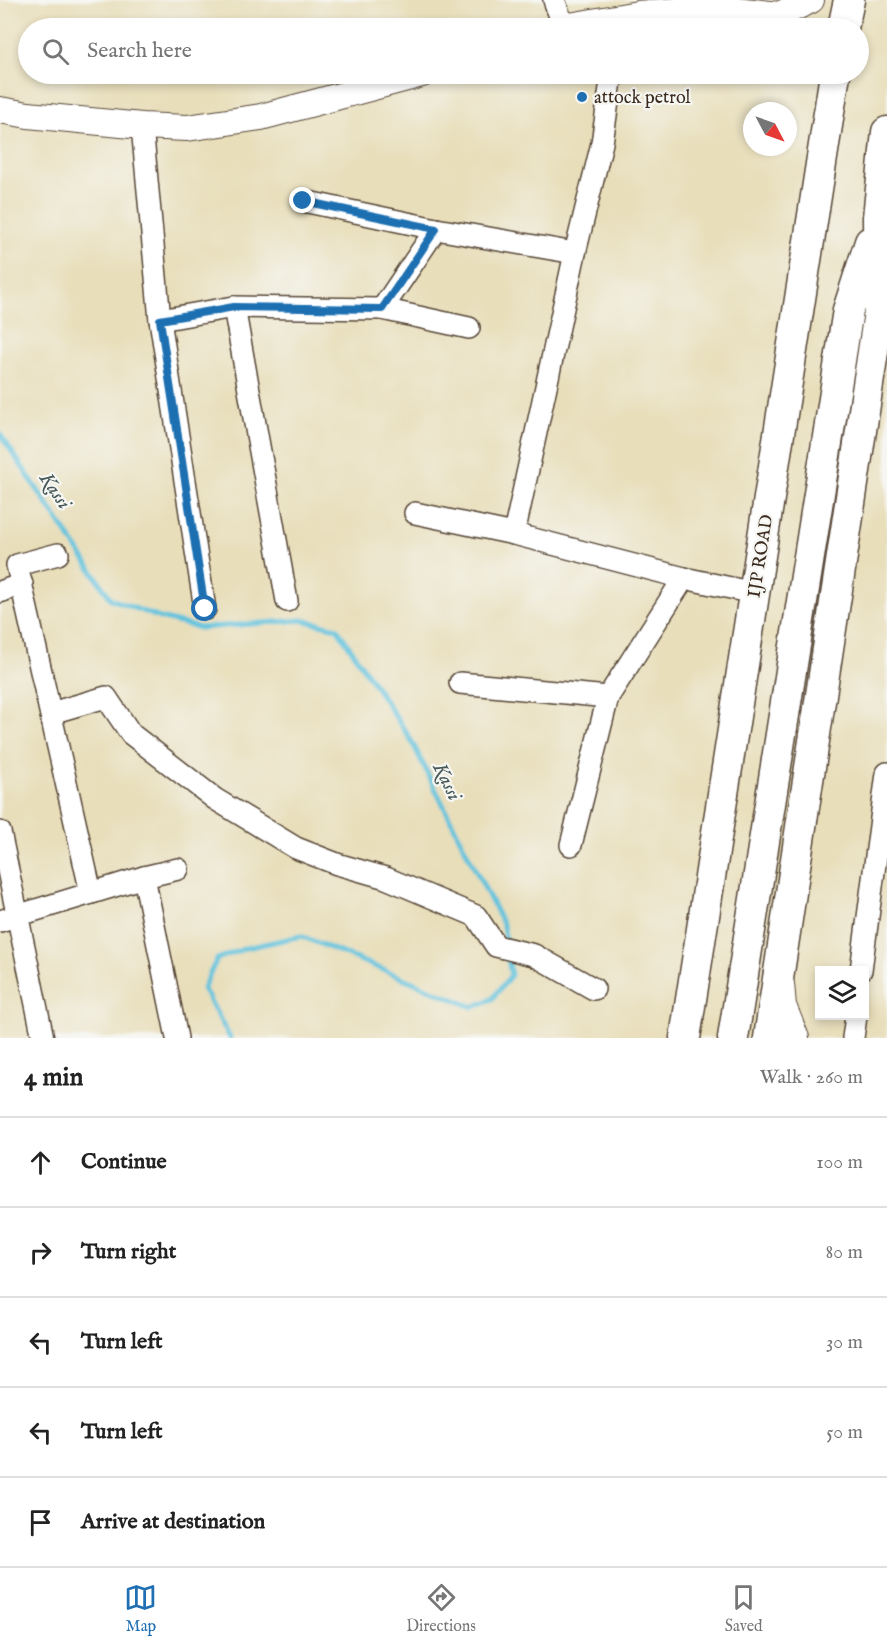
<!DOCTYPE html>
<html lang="en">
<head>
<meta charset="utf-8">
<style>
  :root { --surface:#fff; --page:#f2f2f2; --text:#222; --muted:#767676; --line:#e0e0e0; --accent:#1f6fb2 }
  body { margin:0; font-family:"IM FELL English",serif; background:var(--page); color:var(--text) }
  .controls { position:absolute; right:18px; bottom:18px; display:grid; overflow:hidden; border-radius:0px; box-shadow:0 3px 9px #0003 }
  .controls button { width:54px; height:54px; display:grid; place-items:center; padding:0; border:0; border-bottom:2px solid var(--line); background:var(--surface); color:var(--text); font:30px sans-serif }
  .compass { position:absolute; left:743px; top:102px; width:54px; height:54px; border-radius:50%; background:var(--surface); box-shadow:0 3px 9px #0003; rotate:131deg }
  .stop { position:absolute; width:18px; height:18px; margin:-14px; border:4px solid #1f6fb2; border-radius:50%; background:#fff }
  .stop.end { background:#1f6fb2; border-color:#fff; box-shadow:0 2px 6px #0008 }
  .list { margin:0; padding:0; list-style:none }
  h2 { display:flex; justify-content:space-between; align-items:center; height:78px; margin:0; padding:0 24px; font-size:26px }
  h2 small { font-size:20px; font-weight:400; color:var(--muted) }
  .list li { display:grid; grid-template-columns:39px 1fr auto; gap:18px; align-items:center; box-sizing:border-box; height:90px; padding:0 24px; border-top:2px solid var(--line) }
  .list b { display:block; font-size:22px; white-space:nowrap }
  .list em { font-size:20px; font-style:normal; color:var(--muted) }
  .icon { flex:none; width:33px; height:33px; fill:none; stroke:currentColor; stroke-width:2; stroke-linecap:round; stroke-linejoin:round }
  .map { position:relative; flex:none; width:887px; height:1038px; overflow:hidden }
  .search { position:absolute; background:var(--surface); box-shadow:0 3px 9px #0003; left:18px; right:18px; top:18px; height:66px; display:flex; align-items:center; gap:15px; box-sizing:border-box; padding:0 21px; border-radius:33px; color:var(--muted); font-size:22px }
  .sheet { height:528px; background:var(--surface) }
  nav { display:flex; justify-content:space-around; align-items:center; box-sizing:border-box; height:84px; border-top:2px solid var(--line); background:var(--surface); font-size:16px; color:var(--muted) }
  nav a { display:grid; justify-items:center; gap:3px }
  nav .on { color:var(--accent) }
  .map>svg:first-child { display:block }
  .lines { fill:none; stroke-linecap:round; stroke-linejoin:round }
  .stream { stroke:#60c3de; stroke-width:5 }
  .minor-casing { stroke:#554535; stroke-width:24 }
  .major-casing { stroke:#554535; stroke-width:28 }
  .highway-casing { stroke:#554535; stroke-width:33 }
  .minor { stroke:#fff; stroke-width:21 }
  .major { stroke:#fff; stroke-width:26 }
  .highway { stroke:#fff; stroke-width:30 }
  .route { stroke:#1f6fb2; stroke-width:8 }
  .poi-dot { fill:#1f6fb2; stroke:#f6f6f2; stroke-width:2 }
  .labels { text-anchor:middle; stroke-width:4.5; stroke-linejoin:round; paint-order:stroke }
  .poi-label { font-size:18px; fill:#3b2a1e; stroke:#f6f6f2; text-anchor:start }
  .street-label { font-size:18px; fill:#3b2a1e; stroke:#f6f6f2 }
  .water-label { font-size:20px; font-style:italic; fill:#465858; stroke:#f6f6f2 }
</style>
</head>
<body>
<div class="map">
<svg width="887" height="1038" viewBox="0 0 887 1038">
  <rect width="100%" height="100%" fill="#f6f6f2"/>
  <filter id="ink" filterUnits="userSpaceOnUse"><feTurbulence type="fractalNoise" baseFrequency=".0167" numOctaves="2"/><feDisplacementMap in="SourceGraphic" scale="12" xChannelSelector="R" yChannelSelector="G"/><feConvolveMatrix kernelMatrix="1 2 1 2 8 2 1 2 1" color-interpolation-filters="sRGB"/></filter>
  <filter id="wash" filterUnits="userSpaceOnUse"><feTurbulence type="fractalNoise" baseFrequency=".008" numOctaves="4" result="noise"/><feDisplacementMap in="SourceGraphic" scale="24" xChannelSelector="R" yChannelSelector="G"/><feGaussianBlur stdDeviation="1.35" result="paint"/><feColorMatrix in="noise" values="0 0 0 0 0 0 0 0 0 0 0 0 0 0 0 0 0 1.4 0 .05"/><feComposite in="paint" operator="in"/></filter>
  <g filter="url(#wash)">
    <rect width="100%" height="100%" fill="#e8deba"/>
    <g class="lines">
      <g class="stream">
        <polyline points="0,434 111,599 160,618 200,628 302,620 337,628 411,740 503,925 506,944"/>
        <polyline points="230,1038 203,988 217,959 246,948 301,936 473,1007 492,999 511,975 507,953"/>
      </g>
    </g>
  </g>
  <g filter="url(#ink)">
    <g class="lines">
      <g class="minor-casing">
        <g id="minor">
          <polyline points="554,0 564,27"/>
          <polyline points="142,126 160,320"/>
          <polyline points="303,201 436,229"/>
          <polyline points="234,307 287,601"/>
          <polyline points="382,309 469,328"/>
          <polyline points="415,513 514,534 684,578 754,593"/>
          <polyline points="514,534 575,253 602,143 612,74"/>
          <polyline points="58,554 17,565 91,893"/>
          <polyline points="0,592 22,584"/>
          <polyline points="205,609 160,320 234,307 382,309 436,229 575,253"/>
          <polyline points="460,683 608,697"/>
          <polyline points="51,713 106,697 131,734 215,799 296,848 337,864 386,878 476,916 496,946 534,955 594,989"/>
          <polyline points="0,832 43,1038"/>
          <polyline points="571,845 608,697 684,578"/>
          <polyline points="144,877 178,869"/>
          <polyline points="0,921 144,877 177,1038"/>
          <polyline points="861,970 887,773"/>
          <polyline points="853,1038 856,1016"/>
        </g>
      </g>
      <g class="major-casing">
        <g id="major">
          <polyline points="558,28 638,14 718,8 779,15 811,0"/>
          <polyline points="0,110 28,115 142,126 187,128 261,117 422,74"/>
          <polyline points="781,984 783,1006 796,1038"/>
        </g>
      </g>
      <g class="highway-casing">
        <g id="highway">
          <polyline points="843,28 849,0"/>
          <polyline points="685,1038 835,74"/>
          <polyline points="733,1038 848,310 870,242"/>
          <polyline points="769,1038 879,312 878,217 887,132"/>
        </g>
      </g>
      <use href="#minor" class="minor"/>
      <use href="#major" class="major"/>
      <use href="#highway" class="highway"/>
    </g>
  </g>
  <g class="lines" filter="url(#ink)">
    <polyline class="route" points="205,609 160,320 234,307 382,309 436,229 303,201"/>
  </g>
  <circle class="poi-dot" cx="582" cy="97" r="6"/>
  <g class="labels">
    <g class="poi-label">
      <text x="594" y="103">attock petrol</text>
    </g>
    <g class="street-label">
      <text transform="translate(760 556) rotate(-81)" y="6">IJP ROAD</text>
    </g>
    <g class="water-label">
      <text transform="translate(56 490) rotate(56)" y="7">Kassi</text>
      <text transform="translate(448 781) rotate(64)" y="7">Kassi</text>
    </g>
  </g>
</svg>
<div class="controls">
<button><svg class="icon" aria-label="layers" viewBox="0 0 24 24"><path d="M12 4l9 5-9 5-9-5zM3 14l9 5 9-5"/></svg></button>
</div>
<svg class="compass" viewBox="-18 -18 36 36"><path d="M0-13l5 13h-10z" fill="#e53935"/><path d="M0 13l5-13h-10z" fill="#767676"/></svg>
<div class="stop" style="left:205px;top:609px"></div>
<div class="stop end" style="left:303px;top:201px"></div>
<div class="search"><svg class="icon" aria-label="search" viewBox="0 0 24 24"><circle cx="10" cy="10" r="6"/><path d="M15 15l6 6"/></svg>Search here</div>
</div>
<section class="sheet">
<h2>4 min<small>Walk · 260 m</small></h2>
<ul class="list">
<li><svg class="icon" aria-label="ahead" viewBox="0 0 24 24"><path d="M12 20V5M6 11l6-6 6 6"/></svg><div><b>Continue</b></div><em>100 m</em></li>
<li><svg class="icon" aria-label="right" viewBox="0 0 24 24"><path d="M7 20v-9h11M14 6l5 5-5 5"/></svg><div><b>Turn right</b></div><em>80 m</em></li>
<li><svg class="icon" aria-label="left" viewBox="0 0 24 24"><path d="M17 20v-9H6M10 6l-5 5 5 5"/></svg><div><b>Turn left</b></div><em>30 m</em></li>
<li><svg class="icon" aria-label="left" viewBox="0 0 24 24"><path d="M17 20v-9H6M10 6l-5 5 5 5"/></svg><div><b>Turn left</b></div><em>50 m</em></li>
<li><svg class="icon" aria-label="arrive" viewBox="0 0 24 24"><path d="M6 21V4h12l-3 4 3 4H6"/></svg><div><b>Arrive at destination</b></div></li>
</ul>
</section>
<nav>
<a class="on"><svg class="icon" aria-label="map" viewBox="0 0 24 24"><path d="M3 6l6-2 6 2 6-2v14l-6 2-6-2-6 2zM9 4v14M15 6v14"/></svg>Map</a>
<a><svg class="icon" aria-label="directions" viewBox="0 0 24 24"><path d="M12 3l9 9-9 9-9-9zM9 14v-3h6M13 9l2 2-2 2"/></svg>Directions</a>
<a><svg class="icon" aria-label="saved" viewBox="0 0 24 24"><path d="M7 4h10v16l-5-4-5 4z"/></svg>Saved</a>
</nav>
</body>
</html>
